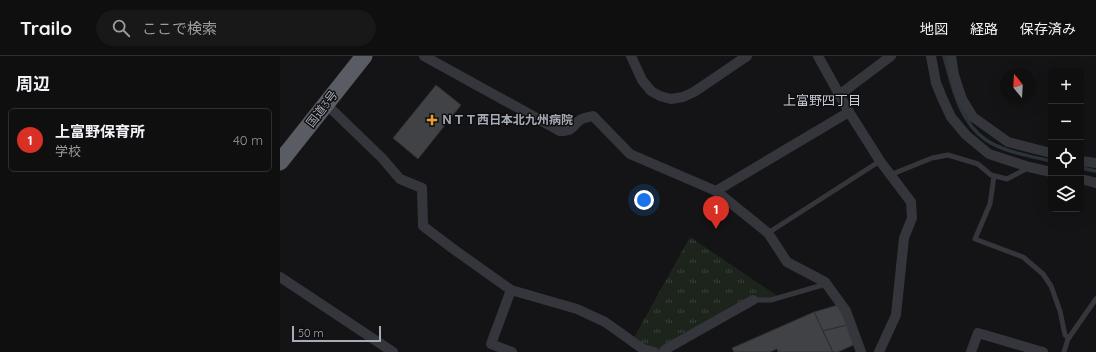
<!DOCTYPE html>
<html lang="ja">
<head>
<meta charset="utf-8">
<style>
  :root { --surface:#0f0f10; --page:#181819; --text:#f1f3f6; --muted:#9b9c9f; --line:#2f2f30; --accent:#d93025 }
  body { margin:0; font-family:Quicksand,"Noto Sans JP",sans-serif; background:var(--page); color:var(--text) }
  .controls { position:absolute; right:12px; top:12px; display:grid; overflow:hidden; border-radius:6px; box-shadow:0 4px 16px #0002 }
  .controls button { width:36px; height:36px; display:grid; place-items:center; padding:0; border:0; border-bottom:1px solid var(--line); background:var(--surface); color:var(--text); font:20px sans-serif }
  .compass { position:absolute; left:720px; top:12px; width:36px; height:36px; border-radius:50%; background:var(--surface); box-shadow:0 4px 16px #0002; rotate:342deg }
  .scale { position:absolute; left:12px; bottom:10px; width:89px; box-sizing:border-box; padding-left:4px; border:2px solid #a6acb6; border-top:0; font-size:11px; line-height:14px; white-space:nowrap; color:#a6acb6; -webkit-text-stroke:3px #0f0f11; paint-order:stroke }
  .you { position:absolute; left:364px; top:144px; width:14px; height:14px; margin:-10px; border:3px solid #fff; border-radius:50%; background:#1a73e8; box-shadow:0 0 0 6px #1a73e833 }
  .badge { display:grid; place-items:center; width:26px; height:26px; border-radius:50%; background:var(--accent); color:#fff; font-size:13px; font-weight:700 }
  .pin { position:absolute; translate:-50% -33px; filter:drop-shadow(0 1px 2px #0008) }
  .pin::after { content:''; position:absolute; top:21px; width:14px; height:12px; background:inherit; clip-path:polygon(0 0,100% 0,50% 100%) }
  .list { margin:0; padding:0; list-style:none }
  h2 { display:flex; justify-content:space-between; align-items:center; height:52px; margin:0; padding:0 16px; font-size:17px }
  h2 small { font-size:13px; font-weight:400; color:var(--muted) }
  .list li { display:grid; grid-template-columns:26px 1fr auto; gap:12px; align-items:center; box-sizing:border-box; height:64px; margin:0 8px 8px; padding:0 8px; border:1px solid var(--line); border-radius:6px }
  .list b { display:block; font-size:15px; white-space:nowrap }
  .list p { margin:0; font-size:13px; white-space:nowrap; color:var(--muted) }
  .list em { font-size:13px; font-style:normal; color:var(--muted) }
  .icon { flex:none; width:22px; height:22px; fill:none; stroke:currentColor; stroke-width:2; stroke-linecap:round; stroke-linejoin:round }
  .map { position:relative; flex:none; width:816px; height:296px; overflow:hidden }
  header { display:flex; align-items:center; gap:24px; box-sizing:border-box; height:56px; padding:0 20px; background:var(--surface); border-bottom:1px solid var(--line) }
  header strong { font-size:19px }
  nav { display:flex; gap:22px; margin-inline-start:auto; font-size:14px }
  .search { width:280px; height:36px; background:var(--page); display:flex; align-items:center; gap:10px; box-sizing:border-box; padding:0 14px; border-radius:22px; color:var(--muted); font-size:15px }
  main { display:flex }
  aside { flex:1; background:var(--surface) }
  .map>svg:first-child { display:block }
  .park { fill:url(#park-tufts) }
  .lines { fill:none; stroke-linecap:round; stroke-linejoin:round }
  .stream { stroke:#2a343a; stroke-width:3.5 }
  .building { fill:#404246; stroke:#2e2e32 }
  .service { stroke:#35363b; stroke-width:5 }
  .minor { stroke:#35363b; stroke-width:10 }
  .trunk { stroke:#595c63; stroke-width:17 }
  .poi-dot { fill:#f29d2f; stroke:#0f0f11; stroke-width:1.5 }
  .labels { text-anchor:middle; stroke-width:3; stroke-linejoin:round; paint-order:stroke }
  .street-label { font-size:12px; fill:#a6acb6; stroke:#0f0f11 }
  .poi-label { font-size:12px; font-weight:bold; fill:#a6acb6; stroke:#0f0f11; text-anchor:start }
  .neighbourhood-label { font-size:13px; fill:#c7cbd2; stroke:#0f0f11 }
</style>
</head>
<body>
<header>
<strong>Trailo</strong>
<div class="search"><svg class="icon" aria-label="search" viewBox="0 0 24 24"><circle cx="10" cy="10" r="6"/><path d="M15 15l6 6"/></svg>ここで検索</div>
<nav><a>地図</a><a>経路</a><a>保存済み</a></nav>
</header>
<main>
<aside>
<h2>周辺<small></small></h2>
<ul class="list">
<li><span class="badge">1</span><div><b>上富野保育所</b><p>学校</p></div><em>40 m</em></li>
</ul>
</aside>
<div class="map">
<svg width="816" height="296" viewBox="0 0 816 296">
  <defs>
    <pattern id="park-tufts" width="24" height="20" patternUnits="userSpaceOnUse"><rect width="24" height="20" fill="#1c241c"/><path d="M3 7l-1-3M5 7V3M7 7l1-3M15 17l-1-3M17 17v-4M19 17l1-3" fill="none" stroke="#3a413b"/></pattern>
  </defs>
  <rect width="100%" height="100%" fill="#141416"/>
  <polygon class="park" points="410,181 499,241 473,244 384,296 352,285"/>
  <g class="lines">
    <g class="stream">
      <path d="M 664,0 C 672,29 679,66 706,84 C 724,96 750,100 771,105"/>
      <polyline points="801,112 816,115"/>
    </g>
  </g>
  <g class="building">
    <polygon points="156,29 181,49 138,103 113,82"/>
    <polygon points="561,248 571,268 543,275 534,256"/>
    <polygon points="534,256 553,296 498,296 497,293 490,296 454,296 452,292"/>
    <polygon points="571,268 578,287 558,296 553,296 543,275"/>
  </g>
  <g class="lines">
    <g class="service">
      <polyline points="610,119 652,102 668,99 698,108 711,119 727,123 748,112"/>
      <polyline points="714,120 710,148 695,183 743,201 763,218 771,230 780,255 785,279 789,282"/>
      <polyline points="488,177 600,105"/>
      <polyline points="473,244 491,244 546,228"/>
      <polyline points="784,296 788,283 816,243"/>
    </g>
    <g class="minor">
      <path d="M 144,0 L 280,75 C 294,75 291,71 300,64 C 303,62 309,61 313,60 L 350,98 L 436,135 L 488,177 L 507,206 L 545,226 L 566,255 L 581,296"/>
      <polyline points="351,0 362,24 371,35 380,40 391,43 403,41 414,36 467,0"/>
      <polyline points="538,0 569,56 600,105 631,146 632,162 624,182 616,259 599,296"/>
      <polyline points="651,0 656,27 663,44 671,61 686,79 709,98 749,111 771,116"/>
      <polyline points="671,0 674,19 682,43 693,61 728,86 771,97"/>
      <polyline points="559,39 611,0"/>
      <polyline points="46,48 102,102 120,123 142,132 143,170 172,192 231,234 297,253 325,266 363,293 374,296"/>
      <polyline points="801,105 816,107"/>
      <polyline points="801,123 816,127"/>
      <polyline points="436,135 569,56"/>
      <polyline points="0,221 113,296"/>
      <polyline points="231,234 211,288 232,296"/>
      <polyline points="383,296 386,293 473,244"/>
      <polyline points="691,296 698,277 763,296"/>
    </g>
    <polyline class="trunk" points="0,106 84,0"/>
  </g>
  <path class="poi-dot" d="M150 58h4v4h4v4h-4v4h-4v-4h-4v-4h4z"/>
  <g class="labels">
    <g class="street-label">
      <text transform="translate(42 53) rotate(-52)" y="4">国道3号</text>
    </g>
    <g class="poi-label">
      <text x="161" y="68">ＮＴＴ西日本北九州病院</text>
    </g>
    <g class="neighbourhood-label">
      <text x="542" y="49">上富野四丁目</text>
    </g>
  </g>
</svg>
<div class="controls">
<button>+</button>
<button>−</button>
<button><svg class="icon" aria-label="locate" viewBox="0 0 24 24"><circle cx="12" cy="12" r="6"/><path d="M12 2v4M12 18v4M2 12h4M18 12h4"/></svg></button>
<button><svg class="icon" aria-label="layers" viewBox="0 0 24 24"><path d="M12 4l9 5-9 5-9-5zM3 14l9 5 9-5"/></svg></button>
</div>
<svg class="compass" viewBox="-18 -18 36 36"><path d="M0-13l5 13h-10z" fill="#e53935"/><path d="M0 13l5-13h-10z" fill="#9b9c9f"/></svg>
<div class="scale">50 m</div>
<div class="you"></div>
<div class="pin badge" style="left:436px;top:173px">1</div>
</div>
</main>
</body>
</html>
